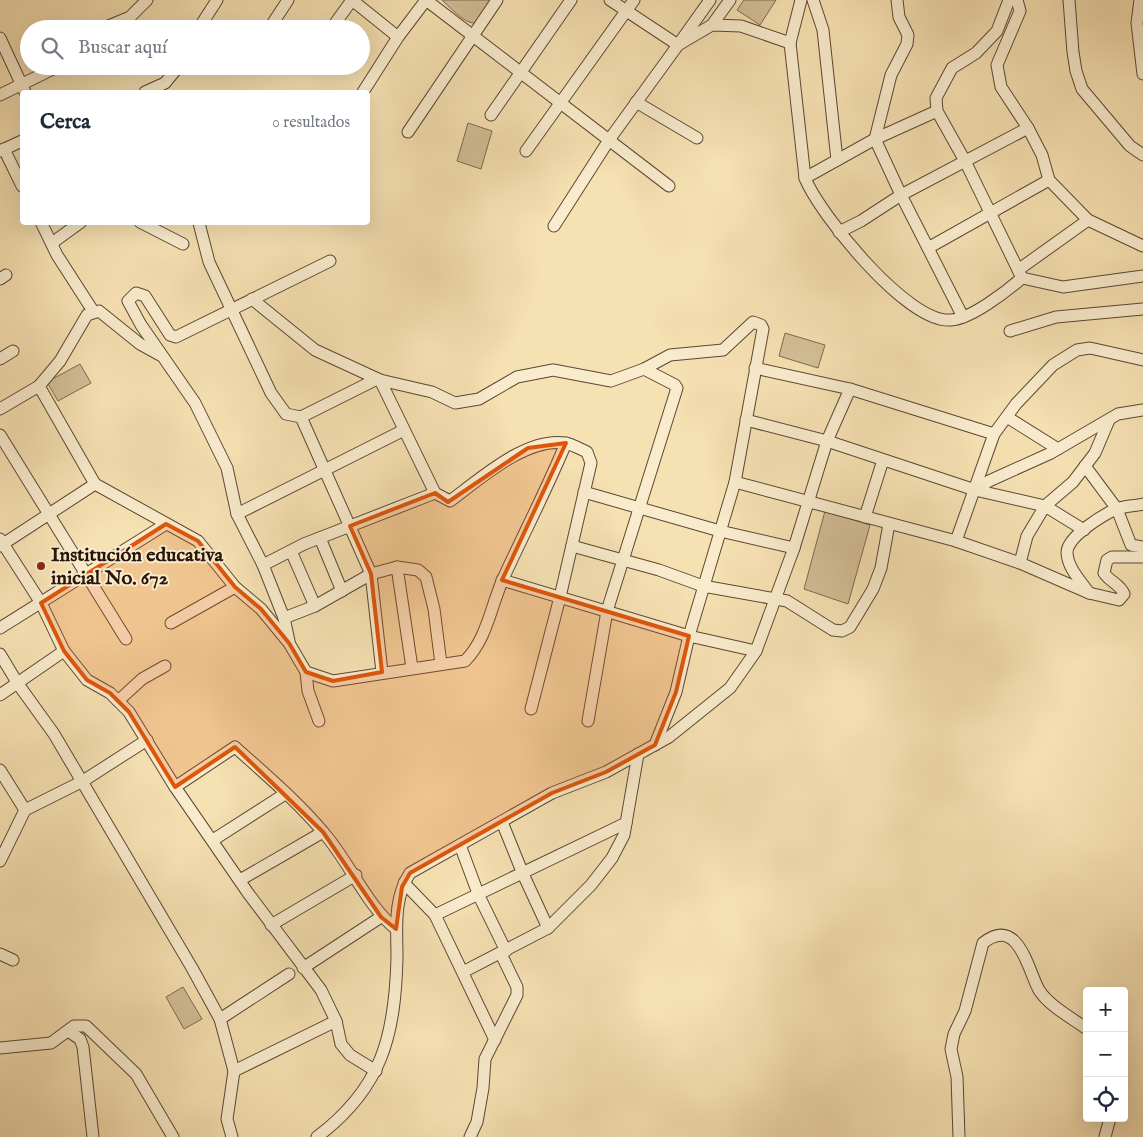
<!DOCTYPE html>
<html lang="es">
<head>
<meta charset="utf-8">
<style>
  :root { --surface:#fff; --page:#f6f6f7; --text:#1f2937; --muted:#747a83; --line:#e0e1e3 }
  body { margin:0; font-family:"IM FELL English",serif; background:var(--page); color:var(--text) }
  .controls { position:absolute; right:15px; bottom:15px; display:grid; overflow:hidden; border-radius:5px; box-shadow:0 5px 20px #0002 }
  .controls button { width:45px; height:45px; display:grid; place-items:center; padding:0; border:0; border-bottom:1px solid var(--line); background:var(--surface); color:var(--text); font:25px sans-serif }
  .list { margin:0; padding:0; list-style:none }
  h2 { display:flex; justify-content:space-between; align-items:center; height:65px; margin:0; padding:0 20px; font-size:21px }
  h2 small { font-size:16px; font-weight:400; color:var(--muted) }
  .icon { flex:none; width:28px; height:28px; fill:none; stroke:currentColor; stroke-width:2; stroke-linecap:round; stroke-linejoin:round }
  .map { position:relative; flex:none; width:1143px; height:1137px; overflow:hidden }
  .search { position:absolute; background:var(--surface); box-shadow:0 5px 20px #0002; left:20px; top:20px; width:350px; height:55px; display:flex; align-items:center; gap:12px; box-sizing:border-box; padding:0 18px; border-radius:28px; color:var(--muted); font-size:19px }
  .panel { position:absolute; background:var(--surface); box-shadow:0 5px 20px #0002; left:20px; top:90px; width:350px; height:135px; border-radius:5px }
  .map>svg:first-child { display:block }
  .green { fill:#d3be96; stroke:#7e6950 }
  .lines { fill:none; stroke-linecap:round; stroke-linejoin:round }
  .minor-casing { stroke:#5c4735; stroke-width:13 }
  .minor { stroke:#f9eccd; stroke-width:11 }
  .marked { fill:#de560c; fill-opacity:0.2; stroke:#de560c; stroke-width:4; stroke-linejoin:round }
  .poi-dot { fill:#8f2418; stroke:#f9eccd; stroke-width:2 }
  .labels { text-anchor:middle; stroke-width:4; stroke-linejoin:round; paint-order:stroke }
  .poi-label { font-size:20px; font-weight:bold; fill:#28140b; stroke:#f9eccd; text-anchor:start }
</style>
</head>
<body>
<div class="map">
<svg width="1143" height="1137" viewBox="0 0 1143 1137">
  <rect width="100%" height="100%" fill="#f6e1b2"/>
  <filter id="stains"><feTurbulence type="fractalNoise" baseFrequency=".004" numOctaves="4"/><feColorMatrix values="0 0 0 0 .2 0 0 0 0 .09 0 0 0 0 .02 0 0 0 .5 -.17"/></filter>
  <radialGradient id="worn" r=".72"><stop offset=".6" stop-color="#630" stop-opacity="0"/><stop offset="1" stop-color="#630" stop-opacity=".3"/></radialGradient>
  <g class="green">
    <path d="M 442,0 L 493,0 L 477,23 C 465,25 451,8 442,0 Z"/>
    <polygon points="744,0 776,0 760,25 737,10"/>
    <polygon points="468,123 492,131 481,169 457,161"/>
    <polygon points="785,333 825,345 818,368 779,356"/>
    <polygon points="80,364 91,383 58,401 47,382"/>
    <polygon points="825,511 870,525 848,604 804,589"/>
    <polygon points="183,987 202,1019 184,1029 166,997"/>
  </g>
  <g class="lines">
    <g class="minor-casing">
      <g id="minor">
        <polyline points="352,0 398,37"/>
        <polyline points="426,0 669,186"/>
        <polyline points="610,0 678,45 710,0"/>
        <polyline points="813,0 823,30 837,160"/>
        <polyline points="897,0 899,17 908,35 907,44 891,75 875,139 901,195 963,317"/>
        <polyline points="1009,0 997,31 976,53 952,68 936,98 937,111 965,161 1022,278"/>
        <polyline points="1017,0 1020,11 997,65 1001,87 1028,128 1042,155 1049,180 1088,220 1143,246"/>
        <polyline points="1069,0 1073,52 1076,71 1082,89 1130,146 1143,155"/>
        <polyline points="1140,0 1137,23 1143,74"/>
        <polyline points="201,25 217,0"/>
        <polyline points="712,25 730,0"/>
        <polyline points="101,29 130,17 147,0"/>
        <polyline points="269,29 288,0"/>
        <polyline points="331,29 352,0"/>
        <polyline points="0,38 25,92"/>
        <polyline points="790,43 801,0"/>
        <polyline points="145,92 165,83 179,66"/>
        <polyline points="363,92 398,37 426,0"/>
        <polyline points="0,95 59,66"/>
        <polyline points="636,102 697,138"/>
        <polyline points="491,115 571,0"/>
        <polyline points="408,132 497,0"/>
        <polyline points="4,149 22,186"/>
        <polyline points="0,151 22,141"/>
        <polyline points="526,151 634,0"/>
        <polyline points="805,178 875,139 937,111"/>
        <polyline points="41,222 57,255 93,311"/>
        <polyline points="140,222 183,244"/>
        <polyline points="199,223 209,262 271,393 286,414 301,417 371,574 382,672"/>
        <path d="M 554,226 L 609,140 L 678,45 L 712,25 L 741,26 L 790,43 L 805,178 C 820,215 908,324 951,320 C 971,319 1007,291 1022,278"/>
        <polyline points="839,232 861,221 901,195 1028,128"/>
        <polyline points="52,243 81,222"/>
        <polyline points="928,248 1049,180"/>
        <polyline points="1018,270 1088,220"/>
        <polyline points="1022,278 1063,287 1143,276"/>
        <polyline points="0,279 6,275"/>
        <polyline points="252,299 315,350 380,380 432,392 455,403 479,399 517,377 553,370 611,381 644,369 670,355 723,350 753,322 761,325 763,329 735,482 689,636 676,692 655,745"/>
        <polyline points="1010,331 1056,317 1143,309"/>
        <polyline points="0,359 13,351"/>
        <polyline points="755,368 850,389 994,434"/>
        <path d="M 380,380 L 435,493 L 450,501 C 480,479 526,437 565,443 C 572,444 580,449 587,452 L 591,463 L 560,597 L 531,709"/>
        <path d="M 39,386 L 95,484 L 198,541 L 235,587 L 261,609 L 289,643 L 306,672 L 333,681 L 465,661 C 487,639 491,606 503,579 C 524,533 547,489 566,443"/>
        <polyline points="0,409 39,386 60,361 87,315 99,311 140,344 160,355"/>
        <polyline points="301,417 377,379"/>
        <polyline points="1007,417 1058,449"/>
        <polyline points="746,420 827,441 975,490 1045,506 1084,530"/>
        <polyline points="0,435 126,639"/>
        <polyline points="1085,466 1117,509 1131,545 1143,547"/>
        <path d="M 735,482 L 956,541 L 1020,563 L 1089,593 L 1119,600 L 1124,594 C 1120,584 1110,582 1104,573 L 1107,560 L 1112,557 L 1143,557"/>
        <polyline points="975,490 989,481 1051,453 1118,414 1143,410"/>
        <polyline points="584,492 720,531 794,548"/>
        <polyline points="237,514 404,430"/>
        <polyline points="865,517 883,460"/>
        <polyline points="320,538 342,591"/>
        <polyline points="0,539 41,603 64,651 87,680 110,693 129,712 175,787 248,893 321,990 336,1021 341,1044 350,1055 376,1071"/>
        <polyline points="956,541 994,434 1016,404 1053,365 1077,350 1090,348 1143,360"/>
        <polyline points="0,546 95,484"/>
        <polyline points="572,546 659,570 703,586 787,601 833,630 842,631 850,627 873,589 881,568 889,524"/>
        <polyline points="291,551 315,606"/>
        <polyline points="1020,563 1027,536 1045,506 1073,482 1095,453 1109,420"/>
        <polyline points="263,565 304,544 435,493"/>
        <polyline points="397,567 412,668"/>
        <polyline points="502,580 689,636 756,651"/>
        <path d="M 1089,593 C 1080,580 1067,567 1067,552 C 1068,536 1103,515 1116,509 C 1124,506 1135,506 1143,504"/>
        <polyline points="284,618 315,606 371,574 397,567 418,570 426,577 434,609 441,664"/>
        <polyline points="171,623 235,587"/>
        <polyline points="0,628 166,524"/>
        <polyline points="289,641 284,618 263,565 237,514 227,468 195,403 141,325 128,301 136,293 145,296 170,335 176,337 330,261"/>
        <polyline points="0,654 18,684 54,734 192,968 220,1019 234,1071 227,1119 232,1137"/>
        <polyline points="306,672 308,691 319,721"/>
        <polyline points="0,695 64,651"/>
        <polyline points="118,701 142,679 165,666"/>
        <polyline points="588,721 607,611 677,388 675,385 644,369"/>
        <polyline points="0,770 25,810"/>
        <path d="M 175,787 L 235,747 C 265,774 297,801 323,832 C 349,861 366,905 396,929"/>
        <polyline points="502,822 523,874 548,928"/>
        <polyline points="213,840 285,794"/>
        <polyline points="460,845 479,896 506,951"/>
        <polyline points="0,861 25,810 83,781 147,740"/>
        <polyline points="240,880 323,832"/>
        <polyline points="404,883 435,915 495,1040"/>
        <polyline points="435,915 626,823"/>
        <polyline points="271,925 356,875"/>
        <polyline points="0,954 13,960"/>
        <polyline points="303,968 381,917"/>
        <polyline points="463,972 548,928 591,885 612,858 624,835 638,754"/>
        <polyline points="220,1019 289,974"/>
        <polyline points="68,1031 80,1039 83,1047 93,1137"/>
        <polyline points="0,1048 51,1043 74,1026 86,1026 136,1074 173,1137"/>
        <polyline points="234,1071 336,1021"/>
        <path d="M 317,1137 C 382,1088 395,1036 397,958 C 397,928 393,899 410,873 L 552,793 L 606,772 L 669,737 L 730,688 L 756,651 L 794,548 L 827,441 L 850,389"/>
        <polyline points="470,1137 477,1122 483,1088 485,1059 517,995 517,987 501,954"/>
        <path d="M 959,1137 L 957,1077 L 951,1049 L 954,1034 L 965,1011 L 983,943 C 1019,915 1028,971 1039,990 C 1049,1006 1072,1018 1087,1029"/>
        <polyline points="1105,1137 1110,1118"/>
      </g>
    </g>
    <use href="#minor" class="minor"/>
  </g>
  <path class="marked" d="M 566,443 L 502,580 L 689,636 L 676,692 L 655,745 L 606,772 L 552,793 L 410,873 L 402,887 L 396,929 L 381,917 L 323,832 L 235,747 L 175,787 L 129,712 L 110,693 L 87,680 L 64,651 L 41,603 L 166,524 L 198,541 L 235,587 L 261,609 L 289,643 L 306,672 L 333,681 L 382,672 L 371,574 L 350,526 L 435,493 L 448,502 L 528,448 Z"/>
  <circle class="poi-dot" cx="41" cy="566" r="5"/>
  <g class="labels">
    <g class="poi-label">
      <text x="51" y="561">Institución educativa<tspan x="51" dy="23">inicial No. 672</tspan></text>
    </g>
  </g>
  <rect width="100%" height="100%" filter="url(#stains)"/>
  <rect width="100%" height="100%" fill="url(#worn)"/>
</svg>
<div class="controls">
<button>+</button>
<button>−</button>
<button><svg class="icon" aria-label="locate" viewBox="0 0 24 24"><circle cx="12" cy="12" r="6"/><path d="M12 2v4M12 18v4M2 12h4M18 12h4"/></svg></button>
</div>
<div class="search"><svg class="icon" aria-label="search" viewBox="0 0 24 24"><circle cx="10" cy="10" r="6"/><path d="M15 15l6 6"/></svg>Buscar aquí</div>
<section class="panel">
<h2>Cerca<small>0 resultados</small></h2>
<ul class="list">
</ul>
</section>
</div>
</body>
</html>
